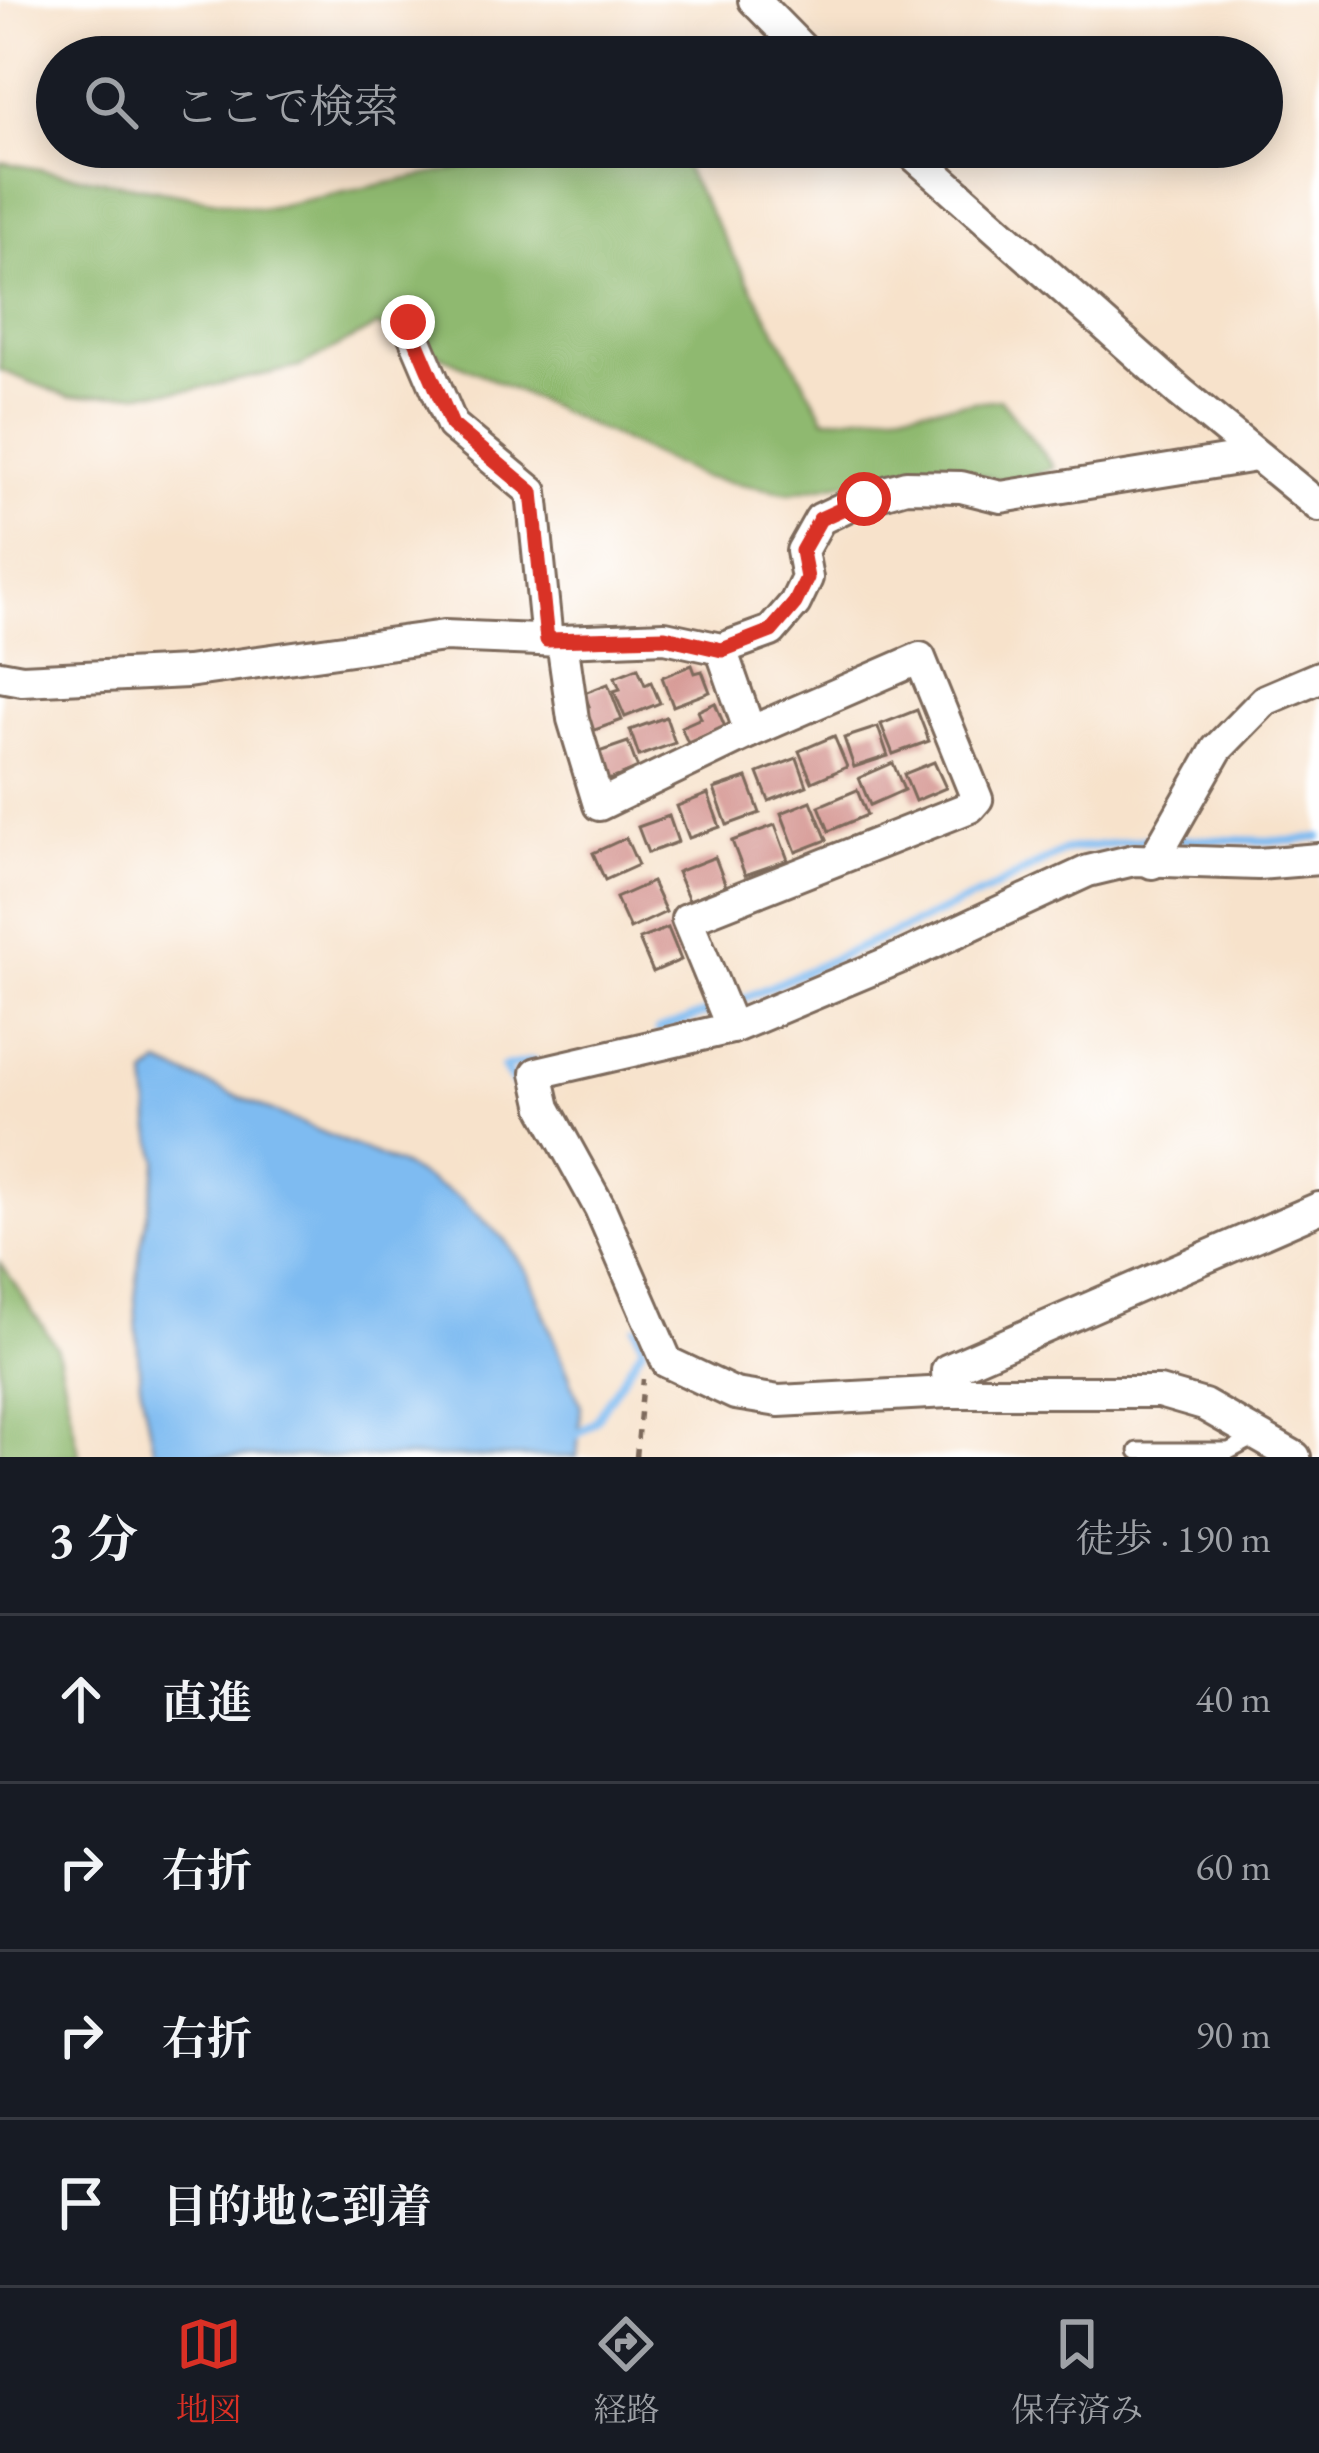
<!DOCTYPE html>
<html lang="ja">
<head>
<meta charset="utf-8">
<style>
  :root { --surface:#171b24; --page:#242831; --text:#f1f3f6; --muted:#9ea1a6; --line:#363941; --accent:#d93025 }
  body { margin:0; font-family:"EB Garamond","Noto Serif JP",serif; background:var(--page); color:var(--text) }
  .stop { position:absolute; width:36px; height:36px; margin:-27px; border:9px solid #d93025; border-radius:50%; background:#fff }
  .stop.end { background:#d93025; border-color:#fff; box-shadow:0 3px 12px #0008 }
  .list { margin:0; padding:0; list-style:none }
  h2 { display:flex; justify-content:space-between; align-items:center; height:156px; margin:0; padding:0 48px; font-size:51px }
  h2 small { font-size:39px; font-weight:400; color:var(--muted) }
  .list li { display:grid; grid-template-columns:78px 1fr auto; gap:36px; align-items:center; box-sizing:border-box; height:168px; padding:0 48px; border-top:3px solid var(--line) }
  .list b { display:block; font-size:45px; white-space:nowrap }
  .list em { font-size:39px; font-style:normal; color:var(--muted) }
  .icon { flex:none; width:66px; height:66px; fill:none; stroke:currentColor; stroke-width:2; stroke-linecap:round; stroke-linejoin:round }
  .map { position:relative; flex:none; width:1319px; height:1457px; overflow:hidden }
  .search { position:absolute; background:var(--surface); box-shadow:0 6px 30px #0003; left:36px; right:36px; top:36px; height:132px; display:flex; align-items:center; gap:30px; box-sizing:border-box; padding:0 42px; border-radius:66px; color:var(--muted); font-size:45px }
  .sheet { height:828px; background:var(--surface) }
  nav { display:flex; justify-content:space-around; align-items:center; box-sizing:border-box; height:168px; border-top:3px solid var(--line); background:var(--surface); font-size:33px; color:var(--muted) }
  nav a { display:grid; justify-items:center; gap:6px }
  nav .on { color:var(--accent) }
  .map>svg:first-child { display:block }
  .forest { fill:#8fb970; stroke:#657247; stroke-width:3 }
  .water { fill:#7ebbf1; stroke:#5c7288; stroke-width:3 }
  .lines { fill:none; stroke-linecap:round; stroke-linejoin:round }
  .stream { stroke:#7ebbf1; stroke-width:8 }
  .building { fill:#d3918c }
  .service-casing { stroke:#7d6a5b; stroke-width:21 }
  .minor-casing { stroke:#7d6a5b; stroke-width:36 }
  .path { stroke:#7d6a5b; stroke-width:4.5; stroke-dasharray:9 9; stroke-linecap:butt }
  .service { stroke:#fff; stroke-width:15 }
  .minor { stroke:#fff; stroke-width:30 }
  .route { stroke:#d93025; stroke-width:15 }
</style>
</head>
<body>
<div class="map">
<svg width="1319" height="1457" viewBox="0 0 1319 1457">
  <rect width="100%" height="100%" fill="#fff"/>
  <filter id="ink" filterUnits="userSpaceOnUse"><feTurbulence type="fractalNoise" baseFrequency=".00833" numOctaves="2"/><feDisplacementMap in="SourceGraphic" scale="24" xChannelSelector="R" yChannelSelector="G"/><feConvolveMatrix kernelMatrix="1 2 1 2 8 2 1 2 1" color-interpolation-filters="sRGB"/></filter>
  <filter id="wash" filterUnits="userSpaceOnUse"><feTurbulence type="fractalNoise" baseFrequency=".004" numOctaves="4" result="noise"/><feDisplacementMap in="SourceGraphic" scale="48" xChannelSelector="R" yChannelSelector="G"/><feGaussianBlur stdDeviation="2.7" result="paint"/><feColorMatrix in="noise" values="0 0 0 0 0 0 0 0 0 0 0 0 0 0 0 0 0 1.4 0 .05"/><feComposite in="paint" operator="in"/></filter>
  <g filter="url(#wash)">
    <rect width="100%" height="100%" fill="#f7e2cb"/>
    <g class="forest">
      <polygon points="564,147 673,147 825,419 1000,399 1054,467 1017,484 938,465 790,493 702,477 377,326 299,367 191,390 69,397 0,370 0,162 262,209"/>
      <polygon points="0,1262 56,1346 80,1457 0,1457"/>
    </g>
    <polygon class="water" points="160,1064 403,1166 461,1199 504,1239 528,1273 581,1406 577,1457 155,1457 140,1383 135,1299 140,1251 158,1160 151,1130 146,1076"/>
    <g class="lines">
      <g class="stream">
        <polyline points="1176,839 1293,841 1319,837"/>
        <polyline points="731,1004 986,892 1065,850 1155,838"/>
        <polyline points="658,1030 717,1009"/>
        <polyline points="532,1109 503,1067 533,1061"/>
        <polyline points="574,1437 595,1421 643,1346 636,1328"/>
      </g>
    </g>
    <g id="blocks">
      <g class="building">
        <polygon points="692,665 695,673 702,671 710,692 673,706 662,677"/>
        <polygon points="638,668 645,685 651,682 660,703 625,717 614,691 620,689 615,677"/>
        <polygon points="608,684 622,720 592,731 584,707 589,706 584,693"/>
        <polygon points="715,703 725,727 688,743 681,727 701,718 698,711"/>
        <polygon points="917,710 929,741 893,754 881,724"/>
        <polygon points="666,717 675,743 639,756 630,730"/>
        <polygon points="878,727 888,756 854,767 844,738"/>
        <polygon points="834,736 847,767 812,782 799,751"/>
        <polygon points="628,742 638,769 606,781 596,753"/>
        <polygon points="797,758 807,786 769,801 758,773"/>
        <polygon points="934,762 946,788 915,801 904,774"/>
        <polygon points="893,763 904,790 870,805 859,778"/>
        <polygon points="747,778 760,813 727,825 714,789"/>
        <polygon points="857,790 867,815 829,831 819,806"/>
        <polygon points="708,794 720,827 689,838 677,806"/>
        <polygon points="811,801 827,840 796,852 781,813"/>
        <polygon points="669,816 678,842 648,853 638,827"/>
        <polygon points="775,825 788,860 745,875 732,841"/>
        <polygon points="626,838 638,865 605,880 593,853"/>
        <polygon points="715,857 726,886 689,900 677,872"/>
        <polygon points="652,882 666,912 630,929 616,898"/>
        <polygon points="668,928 681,960 653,972 639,939"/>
      </g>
    </g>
  </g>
  <g filter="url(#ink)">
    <use href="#blocks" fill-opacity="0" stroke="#7d6a5b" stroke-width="3"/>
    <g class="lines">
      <g class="service-casing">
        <polyline id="service" points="1138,1451 1229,1451 1257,1436"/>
      </g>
      <g class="minor-casing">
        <g id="minor">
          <polyline points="754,0 810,57"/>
          <polyline points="905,147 1180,392 1319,506"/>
          <polyline points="408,322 452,425 532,492 547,640"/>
          <polyline points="562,641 573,719 599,805 750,732"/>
          <polyline points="721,649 750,732 920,658 977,799 970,807 687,919 732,1028"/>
          <polyline points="0,676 22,680 187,672 444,636 562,641 665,637 721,649 771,631 795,603 807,578 802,551 820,519 864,498 906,486 961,487 1001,497 1256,456"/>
          <polyline points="1152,863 1217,749 1265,700 1319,677"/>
          <polyline points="948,1392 947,1370 1319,1208"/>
          <polyline points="1295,1457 1204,1405 1159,1392 948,1392 779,1401 735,1394 667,1362 600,1208 545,1108 537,1073 732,1028 904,956 1088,871 1134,860 1258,864 1319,859"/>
        </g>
      </g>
      <polyline class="path" points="636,1457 643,1379"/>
      <use href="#service" class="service"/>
      <use href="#minor" class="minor"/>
    </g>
  </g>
  <g class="lines" filter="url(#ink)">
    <polyline class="route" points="408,322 452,425 532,492 547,640 665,637 722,650 771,631 795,603 807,578 802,551 820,519 864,499"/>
  </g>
</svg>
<div class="stop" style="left:864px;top:499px"></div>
<div class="stop end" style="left:408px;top:322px"></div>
<div class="search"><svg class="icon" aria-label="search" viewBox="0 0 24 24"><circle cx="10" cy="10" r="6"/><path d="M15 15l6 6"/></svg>ここで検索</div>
</div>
<section class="sheet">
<h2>3 分<small>徒歩 · 190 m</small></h2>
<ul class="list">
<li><svg class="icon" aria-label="ahead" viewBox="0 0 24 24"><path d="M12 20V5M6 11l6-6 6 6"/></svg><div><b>直進</b></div><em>40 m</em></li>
<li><svg class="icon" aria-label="right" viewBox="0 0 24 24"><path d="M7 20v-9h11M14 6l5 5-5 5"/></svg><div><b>右折</b></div><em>60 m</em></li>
<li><svg class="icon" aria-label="right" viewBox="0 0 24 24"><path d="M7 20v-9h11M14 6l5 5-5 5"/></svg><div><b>右折</b></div><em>90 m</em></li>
<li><svg class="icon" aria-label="arrive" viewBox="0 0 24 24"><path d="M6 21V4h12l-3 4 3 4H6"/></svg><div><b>目的地に到着</b></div></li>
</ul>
</section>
<nav>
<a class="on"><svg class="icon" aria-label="map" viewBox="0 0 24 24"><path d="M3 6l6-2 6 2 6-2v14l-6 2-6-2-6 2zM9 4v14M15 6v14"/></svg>地図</a>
<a><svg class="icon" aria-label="directions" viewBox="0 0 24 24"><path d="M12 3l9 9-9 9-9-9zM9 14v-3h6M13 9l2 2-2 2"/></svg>経路</a>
<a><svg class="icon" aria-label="saved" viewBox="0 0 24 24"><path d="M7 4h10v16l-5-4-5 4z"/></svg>保存済み</a>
</nav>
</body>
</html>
